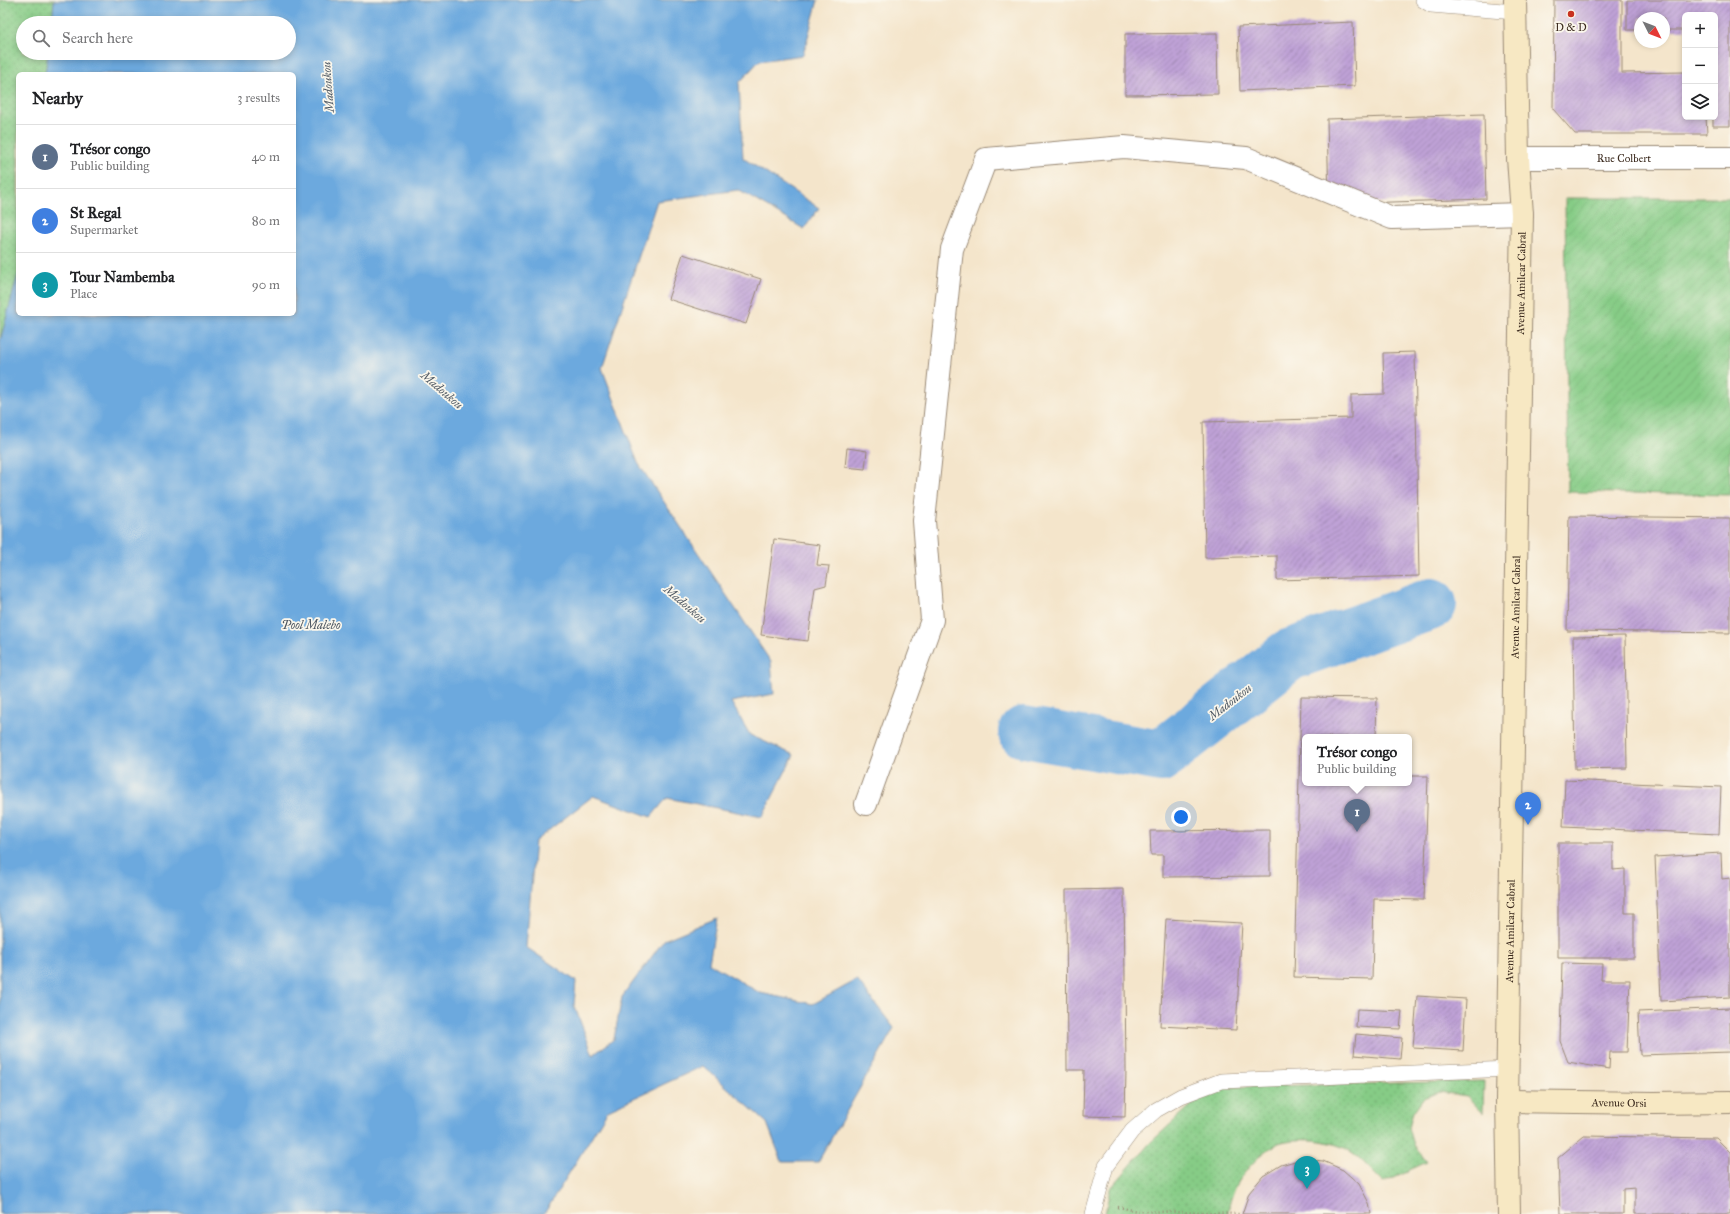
<!DOCTYPE html>
<html lang="en">
<head>
<meta charset="utf-8">
<style>
  :root { --surface:#fff; --page:#f6f6f6; --text:#202124; --muted:#757577; --line:#e0e0e0; --accent:#b45309 }
  body { margin:0; font-family:"IM FELL Great Primer",serif; background:var(--page); color:var(--text) }
  .controls { position:absolute; right:12px; top:12px; display:grid; overflow:hidden; border-radius:6px; box-shadow:0 2px 6px #0003 }
  .controls button { width:36px; height:36px; display:grid; place-items:center; padding:0; border:0; border-bottom:1px solid var(--line); background:var(--surface); color:var(--text); font:20px sans-serif }
  .compass { position:absolute; left:1634px; top:12px; width:36px; height:36px; border-radius:50%; background:var(--surface); box-shadow:0 2px 6px #0003; rotate:132deg }
  .you { position:absolute; left:1181px; top:817px; width:14px; height:14px; margin:-10px; border:3px solid #fff; border-radius:50%; background:#1a73e8; box-shadow:0 0 0 6px #1a73e833 }
  .badge { display:grid; place-items:center; width:26px; height:26px; border-radius:50%; background:var(--accent); color:#fff; font-size:13px; font-weight:700 }
  .pin { position:absolute; translate:-50% -33px; filter:drop-shadow(0 1px 2px #0008) }
  .pin::after { content:''; position:absolute; top:21px; width:14px; height:12px; background:inherit; clip-path:polygon(0 0,100% 0,50% 100%) }
  .popup { position:absolute; left:1302px; top:734px; width:110px; height:52px; box-sizing:border-box; display:grid; place-content:center; border-radius:6px; background:var(--surface); filter:drop-shadow(0 1px 3px #0005); font-size:13px; white-space:nowrap; color:var(--muted) }
  .popup b { font-size:15px; color:var(--text) }
  .popup::after { content:''; position:absolute; left:50%; top:100%; margin-left:-8px; border:8px solid transparent; border-top-color:var(--surface) }
  .list { margin:0; padding:0; list-style:none }
  h2 { display:flex; justify-content:space-between; align-items:center; height:52px; margin:0; padding:0 16px; font-size:17px }
  h2 small { font-size:13px; font-weight:400; color:var(--muted) }
  .list li { display:grid; grid-template-columns:26px 1fr auto; gap:12px; align-items:center; box-sizing:border-box; height:64px; padding:0 16px; border-top:1px solid var(--line) }
  .list b { display:block; font-size:15px; white-space:nowrap }
  .list p { margin:0; font-size:13px; white-space:nowrap; color:var(--muted) }
  .list em { font-size:13px; font-style:normal; color:var(--muted) }
  .icon { flex:none; width:22px; height:22px; fill:none; stroke:currentColor; stroke-width:2; stroke-linecap:round; stroke-linejoin:round }
  .map { position:relative; flex:none; width:1730px; height:1214px; overflow:hidden }
  .search { position:absolute; background:var(--surface); box-shadow:0 2px 6px #0003; left:16px; top:16px; width:280px; height:44px; display:flex; align-items:center; gap:10px; box-sizing:border-box; padding:0 14px; border-radius:22px; color:var(--muted); font-size:15px }
  .panel { position:absolute; background:var(--surface); box-shadow:0 2px 6px #0003; left:16px; top:72px; width:280px; height:244px; border-radius:6px }
  .map>svg:first-child { display:block }
  .grass { fill:url(#grass-dots); stroke:#607b52 }
  .garden { fill:url(#garden-furrows); stroke:#607b52 }
  .water { fill:#6ca9de; stroke:#546a7e }
  .lines { fill:none; stroke-linecap:round; stroke-linejoin:round }
  .river { stroke:#6ca9de; stroke-width:52 }
  .building { fill:url(#building-hatch) }
  .service-casing { stroke:#988874; stroke-width:16 }
  .minor-casing { stroke:#988874; stroke-width:24 }
  .secondary-casing { stroke:#988874; stroke-width:24 }
  .path { stroke:#988874; stroke-width:2.5; stroke-dasharray:1 3; stroke-linecap:butt }
  .service { stroke:#fff; stroke-width:15 }
  .minor { stroke:#fff; stroke-width:22 }
  .secondary { stroke:#f7e8c3; stroke-width:22 }
  .poi-dot { fill:#c8321e; stroke:#fbf7ec; stroke-width:1.5 }
  .labels { text-anchor:middle; stroke-width:3.5; stroke-linejoin:round; paint-order:stroke }
  .poi-label { font-size:11px; fill:#3b2a1e; stroke:#fbf7ec }
  .street-label { font-size:11px; fill:#3b2a1e; stroke:#fbf7ec }
  .water-label { font-size:12px; font-style:italic; fill:#4c5661; stroke:#fbf7ec }
</style>
</head>
<body>
<div class="map">
<svg width="1730" height="1214" viewBox="0 0 1730 1214">
  <defs>
    <pattern id="grass-dots" width="8" height="8" patternUnits="userSpaceOnUse"><rect width="8" height="8" fill="#86cc86"/><path d="M2 2h.1M6 6h.1" fill="none" stroke="#75af73" stroke-width="1.8" stroke-linecap="round"/></pattern>
    <pattern id="garden-furrows" width="10" height="10" patternUnits="userSpaceOnUse"><rect width="10" height="10" fill="#86cc86"/><path d="M-1 1l2-2M0 10L10 0M9 11l2-2" fill="none" stroke="#75af73"/></pattern>
    <pattern id="building-hatch" width="6" height="6" patternUnits="userSpaceOnUse"><rect width="6" height="6" fill="#bfa2d7"/><path d="M-1 1l2-2M0 6l6-6M5 7l2-2" fill="none" stroke="#9c84ae"/></pattern>
  </defs>
  <rect width="100%" height="100%" fill="#fbf7ec"/>
  <filter id="ink" filterUnits="userSpaceOnUse"><feTurbulence type="fractalNoise" baseFrequency=".025" numOctaves="2"/><feDisplacementMap in="SourceGraphic" scale="8" xChannelSelector="R" yChannelSelector="G"/><feConvolveMatrix kernelMatrix="1 2 1 2 8 2 1 2 1" color-interpolation-filters="sRGB"/></filter>
  <filter id="wash" filterUnits="userSpaceOnUse"><feTurbulence type="fractalNoise" baseFrequency=".012" numOctaves="4" result="noise"/><feDisplacementMap in="SourceGraphic" scale="16" xChannelSelector="R" yChannelSelector="G"/><feGaussianBlur stdDeviation="0.9" result="paint"/><feColorMatrix in="noise" values="0 0 0 0 0 0 0 0 0 0 0 0 0 0 0 0 0 1.4 0 .05"/><feComposite in="paint" operator="in"/></filter>
  <g filter="url(#wash)">
    <rect width="100%" height="100%" fill="#f4e5cb"/>
    <g class="grass">
      <polygon points="0,0 54,0 52,23 23,23 23,53 48,53 45,74 18,74 18,274 0,341"/>
      <path d="M 1484,1081 L 1483,1113 L 1467,1096 L 1439,1092 L 1423,1098 L 1413,1112 L 1409,1128 L 1414,1145 L 1427,1162 L 1383,1182 C 1373,1173 1364,1161 1353,1153 C 1335,1140 1302,1137 1282,1142 C 1277,1143 1273,1147 1269,1149 C 1248,1164 1230,1188 1228,1214 L 1105,1214 L 1110,1189 L 1150,1143 L 1197,1100 L 1227,1087 Z"/>
    </g>
    <polygon class="garden" points="1565,198 1730,198 1730,495 1568,492"/>
    <polygon class="water" points="54,0 818,0 803,55 759,61 739,83 743,158 819,208 804,229 738,190 657,201 602,368 638,463 771,662 774,694 731,702 750,735 794,755 762,817 667,798 651,817 593,796 535,841 526,947 576,981 574,1005 593,1055 614,1039 622,997 664,940 717,918 709,963 760,993 813,1004 857,980 894,1028 818,1162 782,1162 767,1123 703,1066 608,1110 544,1214 0,1214 0,341 18,274 18,314 294,314 294,74 45,74 48,53 289,53 289,23 52,23"/>
    <g class="lines">
      <polyline class="river" points="1024,732 1161,756 1289,655 1431,604"/>
    </g>
    <g id="blocks">
      <g class="building">
        <polygon points="1554,0 1622,0 1622,73 1685,72 1685,117 1706,117 1707,134 1575,134 1553,109"/>
        <polygon points="1627,0 1730,0 1730,126 1713,126 1713,117 1715,117 1715,15 1685,15 1685,30 1664,30 1664,18 1640,18 1640,30 1627,30"/>
        <polygon points="1353,22 1355,86 1240,91 1238,27"/>
        <polygon points="1217,33 1218,94 1125,95 1125,34"/>
        <polygon points="1484,114 1486,199 1329,204 1327,119"/>
        <polygon points="683,254 761,279 746,324 668,299"/>
        <polygon points="1415,352 1419,576 1277,580 1277,556 1205,558 1203,422 1351,418 1351,395 1384,394 1383,353"/>
        <polygon points="847,448 867,451 865,469 845,467"/>
        <polygon points="1569,516 1730,518 1730,633 1567,631"/>
        <polygon points="774,539 820,545 817,565 829,566 826,585 815,588 808,641 761,635"/>
        <polygon points="1625,636 1627,768 1575,769 1573,637"/>
        <polygon points="1301,697 1377,698 1376,737 1305,737 1305,783 1409,783 1409,776 1428,776 1424,900 1374,899 1372,979 1294,977"/>
        <polygon points="1565,780 1721,787 1719,834 1563,827"/>
        <polygon points="1270,830 1270,876 1163,877 1163,855 1151,855 1150,831"/>
        <polygon points="1558,843 1613,843 1613,870 1625,869 1625,913 1634,913 1634,958 1558,958"/>
        <polygon points="1721,853 1722,879 1730,878 1730,997 1661,1001 1655,857"/>
        <polygon points="1124,889 1126,1070 1125,1117 1083,1116 1084,1070 1067,1070 1066,890"/>
        <polygon points="1166,919 1242,923 1236,1030 1160,1026"/>
        <polygon points="1562,963 1602,964 1601,980 1630,980 1627,1052 1610,1052 1609,1069 1568,1062 1560,1041"/>
        <polygon points="1417,996 1466,999 1463,1051 1413,1048"/>
        <polygon points="1730,1008 1730,1052 1640,1055 1638,1012"/>
        <polygon points="1357,1009 1402,1011 1400,1029 1356,1027"/>
        <polygon points="1356,1034 1402,1038 1400,1059 1354,1055"/>
        <polygon points="1584,1136 1716,1138 1730,1152 1730,1214 1635,1214 1635,1188 1623,1189 1623,1214 1560,1214 1558,1158"/>
        <polygon points="1302,1159 1323,1161 1343,1170 1359,1184 1369,1203 1371,1214 1242,1214 1249,1193 1263,1176 1281,1165"/>
      </g>
    </g>
  </g>
  <g filter="url(#ink)">
    <use href="#blocks" fill-opacity="0" stroke="#988874" stroke-width="1"/>
    <g class="lines">
      <g class="service-casing">
        <g id="service">
          <polyline points="1423,0 1431,5 1515,12"/>
          <polyline points="1093,1214 1106,1166 1132,1131 1156,1110 1181,1096 1221,1081 1509,1069"/>
        </g>
      </g>
      <g class="minor-casing">
        <g id="minor">
          <path id="s1" d="M 1518,158 L 1730,158"/>
          <polyline points="866,804 932,620 924,521 952,249 986,159 1124,147 1246,158 1392,218 1522,214"/>
        </g>
      </g>
      <g class="secondary-casing">
        <g id="secondary">
          <path id="s2" d="M 1507,1101 L 1654,1103 L 1730,1102"/>
          <path id="s3" d="M 1509,1214 L 1507,1101 L 1522,214 L 1518,158 L 1515,0"/>
        </g>
      </g>
      <polyline class="path" points="1118,1207 1137,1211 1239,1214"/>
      <use href="#service" class="service"/>
      <use href="#minor" class="minor"/>
      <use href="#secondary" class="secondary"/>
    </g>
  </g>
  <circle class="poi-dot" cx="1571" cy="14" r="4"/>
  <g class="labels">
    <g class="poi-label">
      <text x="1571" y="31">D &amp; D</text>
    </g>
    <g class="street-label">
      <text dy="4" stroke="none"><textPath href="#s1" startOffset="106">Rue Colbert</textPath></text>
      <text dy="4" stroke="none"><textPath href="#s3" startOffset="931">Avenue Amilcar Cabral</textPath></text>
      <text dy="4" stroke="none"><textPath href="#s3" startOffset="607">Avenue Amilcar Cabral</textPath></text>
      <text dy="4" stroke="none"><textPath href="#s3" startOffset="283">Avenue Amilcar Cabral</textPath></text>
      <text dy="4" stroke="none"><textPath href="#s2" startOffset="112">Avenue Orsi</textPath></text>
    </g>
    <g class="water-label">
      <text transform="translate(328 87) rotate(-94)" y="4">Madoukou</text>
      <text transform="translate(442 390) rotate(41)" y="4">Madoukou</text>
      <text transform="translate(685 604) rotate(41)" y="4">Madoukou</text>
      <text x="311" y="629">Pool Malebo</text>
      <text transform="translate(1230 702) rotate(-38)" y="4">Madoukou</text>
    </g>
  </g>
</svg>
<div class="controls">
<button>+</button>
<button>−</button>
<button><svg class="icon" aria-label="layers" viewBox="0 0 24 24"><path d="M12 4l9 5-9 5-9-5zM3 14l9 5 9-5"/></svg></button>
</div>
<svg class="compass" viewBox="-18 -18 36 36"><path d="M0-13l5 13h-10z" fill="#e53935"/><path d="M0 13l5-13h-10z" fill="#757577"/></svg>
<div class="you"></div>
<div class="pin badge" style="left:1357px;top:832px;background:#5c6f8a">1</div>
<div class="popup"><b>Trésor congo</b>Public building</div>
<div class="pin badge" style="left:1528px;top:825px;background:#3f7fe0">2</div>
<div class="pin badge" style="left:1307px;top:1189px;background:#0f9aa8">3</div>
<div class="search"><svg class="icon" aria-label="search" viewBox="0 0 24 24"><circle cx="10" cy="10" r="6"/><path d="M15 15l6 6"/></svg>Search here</div>
<section class="panel">
<h2>Nearby<small>3 results</small></h2>
<ul class="list">
<li><span class="badge" style="background:#5c6f8a">1</span><div><b>Trésor congo</b><p>Public building</p></div><em>40 m</em></li>
<li><span class="badge" style="background:#3f7fe0">2</span><div><b>St Regal</b><p>Supermarket</p></div><em>80 m</em></li>
<li><span class="badge" style="background:#0f9aa8">3</span><div><b>Tour Nambemba</b><p>Place</p></div><em>90 m</em></li>
</ul>
</section>
</div>
</body>
</html>
